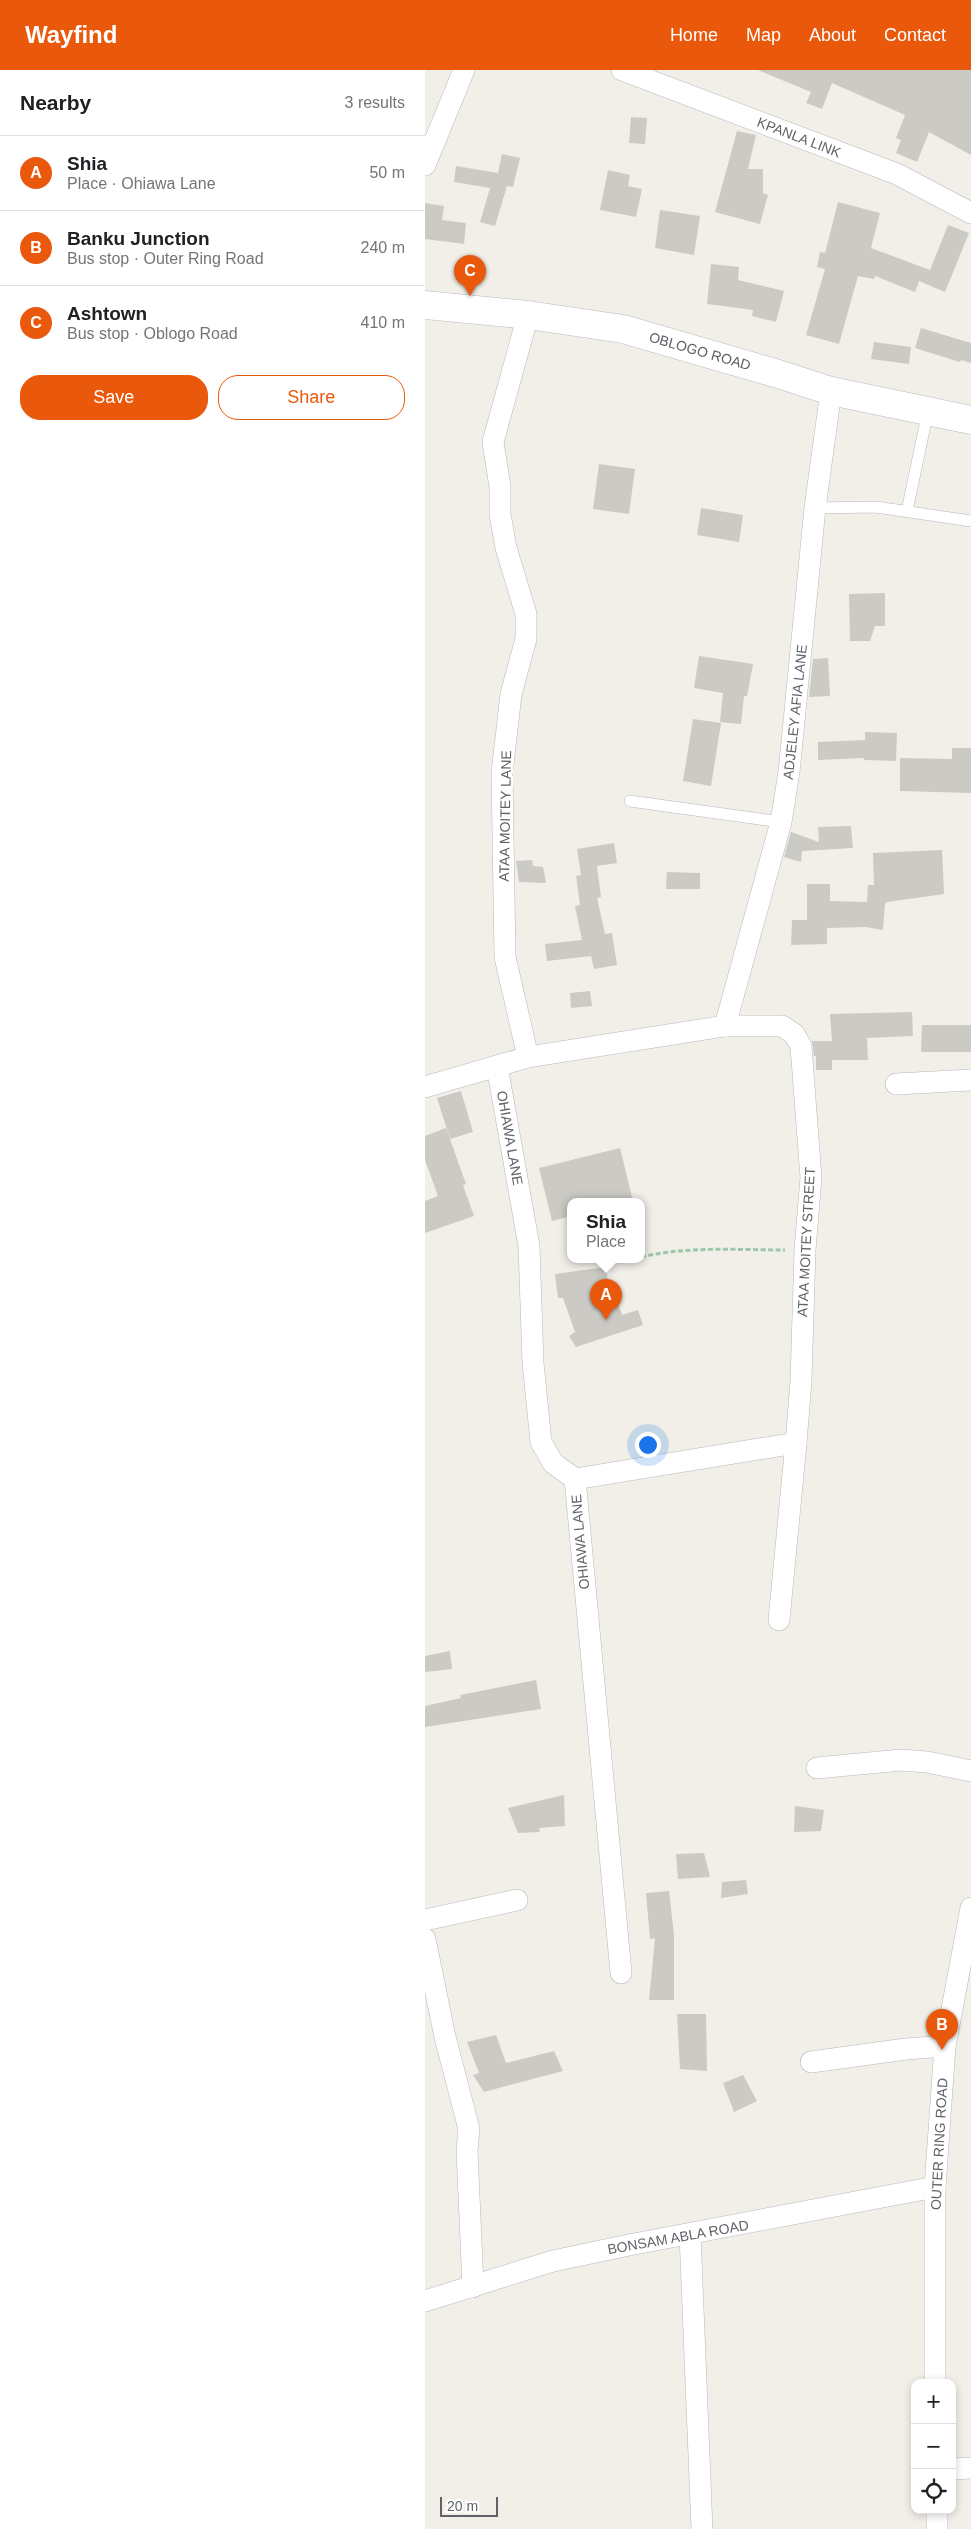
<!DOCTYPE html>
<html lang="en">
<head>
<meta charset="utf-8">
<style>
  :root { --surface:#fff; --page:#f6f6f6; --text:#202124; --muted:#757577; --line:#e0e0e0; --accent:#ea580c }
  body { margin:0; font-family:Arial,sans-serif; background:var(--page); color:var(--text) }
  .controls { position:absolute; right:15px; bottom:15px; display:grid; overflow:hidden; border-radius:10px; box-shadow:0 2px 8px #0003 }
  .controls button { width:45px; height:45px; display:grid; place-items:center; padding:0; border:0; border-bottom:1px solid var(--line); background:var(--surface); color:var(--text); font:25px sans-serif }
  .scale { position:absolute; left:15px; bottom:12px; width:58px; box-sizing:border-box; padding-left:5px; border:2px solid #5f6368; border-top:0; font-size:14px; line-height:18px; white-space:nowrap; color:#5f6368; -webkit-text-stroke:4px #fff; paint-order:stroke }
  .you { position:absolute; left:222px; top:1374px; width:18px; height:18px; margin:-12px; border:4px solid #fff; border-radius:50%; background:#1a73e8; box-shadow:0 0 0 8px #1a73e833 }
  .badge { display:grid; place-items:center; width:32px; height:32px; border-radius:50%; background:var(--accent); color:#fff; font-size:16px; font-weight:700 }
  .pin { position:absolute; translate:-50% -41px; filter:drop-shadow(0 1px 2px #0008) }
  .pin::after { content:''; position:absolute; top:26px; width:18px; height:15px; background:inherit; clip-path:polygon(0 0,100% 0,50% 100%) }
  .popup { position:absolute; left:142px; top:1128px; width:78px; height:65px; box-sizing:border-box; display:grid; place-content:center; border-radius:10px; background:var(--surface); filter:drop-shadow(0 1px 4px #0005); font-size:16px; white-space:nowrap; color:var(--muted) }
  .popup b { font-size:19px; color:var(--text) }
  .popup::after { content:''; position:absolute; left:50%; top:100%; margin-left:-10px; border:10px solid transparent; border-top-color:var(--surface) }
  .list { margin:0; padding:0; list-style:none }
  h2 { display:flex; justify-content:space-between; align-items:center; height:65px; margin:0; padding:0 20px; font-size:21px }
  h2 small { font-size:16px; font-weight:400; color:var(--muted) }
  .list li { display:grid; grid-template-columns:32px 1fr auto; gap:15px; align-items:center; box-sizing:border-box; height:75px; padding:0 20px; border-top:1px solid var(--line) }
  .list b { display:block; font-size:19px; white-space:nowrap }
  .list p { margin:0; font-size:16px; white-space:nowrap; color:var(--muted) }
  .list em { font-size:16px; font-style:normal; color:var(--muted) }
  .actions { display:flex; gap:10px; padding:15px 20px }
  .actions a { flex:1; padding:11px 0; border:1px solid var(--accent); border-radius:20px; text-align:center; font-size:18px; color:var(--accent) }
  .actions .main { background:var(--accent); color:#fff }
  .icon { flex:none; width:28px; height:28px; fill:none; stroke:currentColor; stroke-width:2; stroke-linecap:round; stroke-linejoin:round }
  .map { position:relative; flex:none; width:546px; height:2459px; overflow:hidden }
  header { display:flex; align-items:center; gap:30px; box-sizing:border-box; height:70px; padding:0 25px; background:var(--accent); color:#fff }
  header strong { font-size:24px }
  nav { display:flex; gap:28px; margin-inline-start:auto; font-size:18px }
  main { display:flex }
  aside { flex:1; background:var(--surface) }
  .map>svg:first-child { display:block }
  .building { fill:#cccac5 }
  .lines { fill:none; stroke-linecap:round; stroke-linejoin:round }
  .lane-casing { stroke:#b5b8bc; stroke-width:12 }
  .street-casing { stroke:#b5b8bc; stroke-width:22 }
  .secondary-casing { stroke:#b6babf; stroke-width:29 }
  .path { stroke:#9cc7a9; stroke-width:3; stroke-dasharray:5 2.5; stroke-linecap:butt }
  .lane { stroke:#fff; stroke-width:11 }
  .street { stroke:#fff; stroke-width:21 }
  .secondary { stroke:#fff; stroke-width:28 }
  .labels { text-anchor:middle; stroke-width:5; stroke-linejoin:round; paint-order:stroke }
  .street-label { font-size:14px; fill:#5f6368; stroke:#fff }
</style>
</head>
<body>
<header>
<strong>Wayfind</strong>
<nav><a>Home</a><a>Map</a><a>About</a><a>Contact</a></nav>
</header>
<main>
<aside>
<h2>Nearby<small>3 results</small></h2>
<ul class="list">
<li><span class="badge">A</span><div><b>Shia</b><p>Place · Ohiawa Lane</p></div><em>50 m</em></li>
<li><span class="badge">B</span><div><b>Banku Junction</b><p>Bus stop · Outer Ring Road</p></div><em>240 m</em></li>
<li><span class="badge">C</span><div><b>Ashtown</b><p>Bus stop · Oblogo Road</p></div><em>410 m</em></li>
</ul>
<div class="actions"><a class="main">Save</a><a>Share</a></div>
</aside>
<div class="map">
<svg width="546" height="2459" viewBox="0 0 546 2459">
  <rect width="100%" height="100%" fill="#f1efe8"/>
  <g class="building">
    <polygon points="333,0 546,0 546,85 504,62 492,92 471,83 476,70 471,68 480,45 407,13 397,39 381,33 386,22"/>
    <polygon points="206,47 222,48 220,74 204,73"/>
    <polygon points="312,61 331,65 323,99 338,99 338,123 343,125 335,154 290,142"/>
    <polygon points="77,84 95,88 88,117 82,116 70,156 55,152 65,118 29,112 31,96 73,103"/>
    <polygon points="183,100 205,105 203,116 217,119 211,147 175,140"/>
    <polygon points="413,132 455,143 446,178 505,200 523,155 544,163 520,222 494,211 490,222 450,206 449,209 433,206 414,274 381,265 400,199 392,197 395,182 400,183"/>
    <polygon points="0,133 19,136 17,150 41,153 39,174 0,169"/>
    <polygon points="235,140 275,146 269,185 230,178"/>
    <polygon points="286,194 314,197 313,210 359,221 351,252 327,246 328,240 282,234"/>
    <polygon points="496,258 546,273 546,293 536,290 535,292 490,278"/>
    <polygon points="449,272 486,277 484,294 446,289"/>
    <polygon points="174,394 210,399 204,444 168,439"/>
    <polygon points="276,438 318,445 314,472 272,465"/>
    <polygon points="460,523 460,556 450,556 445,571 425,571 424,524"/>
    <polygon points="274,586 328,594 322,626 319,626 316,654 295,652 298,623 269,618"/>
    <polygon points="403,588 405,626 384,627 388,589"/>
    <polygon points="268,649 296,653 286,716 258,711"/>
    <polygon points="440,662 472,663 471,691 439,690 439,688 393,690 393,672 440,670"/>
    <polygon points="527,678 546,678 546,723 475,721 475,688 527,689"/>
    <polygon points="426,756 428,778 377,781 376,792 359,787 366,762 394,772 393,757"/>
    <polygon points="189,773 192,793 172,796 176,827 172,828 180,864 187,863 192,895 169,899 166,886 122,891 120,874 157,870 150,836 155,835 151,806 156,805 152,779"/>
    <polygon points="517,780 519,824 462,832 460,834 458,860 441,857 402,858 402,874 366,875 367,850 382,850 382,814 405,814 405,831 442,832 443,815 449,815 448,783"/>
    <polygon points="107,790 108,796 118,797 121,813 94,812 91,791"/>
    <polygon points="242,802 275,803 275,819 241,819"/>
    <polygon points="165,921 167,936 146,938 145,923"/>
    <polygon points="487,942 488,966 442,968 443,990 407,990 407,1000 391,1000 391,986 389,986 387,971 407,971 405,944"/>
    <polygon points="497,955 546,955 546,982 496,982"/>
    <polygon points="36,1021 48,1062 25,1069 12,1028"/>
    <polygon points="21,1058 41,1114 38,1115 49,1146 0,1163 0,1131 13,1126 0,1090 0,1066"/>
    <polygon points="195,1078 208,1131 146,1131 146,1146 127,1151 114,1098"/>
    <polygon points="181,1197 186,1233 192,1231 197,1245 213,1240 218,1255 151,1277 144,1266 150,1262 138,1228 133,1228 130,1204"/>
    <polygon points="25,1581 27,1599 0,1602 0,1586"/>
    <polygon points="111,1610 116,1639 0,1657 0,1636 36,1628 35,1625"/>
    <polygon points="139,1725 140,1756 114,1758 115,1762 93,1763 83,1738"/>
    <polygon points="370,1736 399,1740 396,1761 369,1762"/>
    <polygon points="279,1783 285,1807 253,1809 251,1784"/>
    <polygon points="321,1810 323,1824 296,1828 297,1812"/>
    <polygon points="244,1821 249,1865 249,1930 224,1930 230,1868 225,1869 221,1823"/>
    <polygon points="252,1944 281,1944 282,2001 255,1999"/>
    <polygon points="71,1965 81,1993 129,1981 138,2001 59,2022 48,2005 54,2003 42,1972"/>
    <polygon points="318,2005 332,2031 309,2042 298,2013"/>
  </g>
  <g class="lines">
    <g class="lane-casing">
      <g id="lane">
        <polyline points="390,438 451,437 546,451"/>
        <polyline points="482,441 503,341"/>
        <polyline points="205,731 356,752"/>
      </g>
    </g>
    <g class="street-casing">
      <g id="street">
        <polyline points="197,0 472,104 546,143"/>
        <polyline points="0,95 39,0"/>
        <polyline points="103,245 68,372 75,417 75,444 81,478 101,544 101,569 86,624 77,703 80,887 103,987"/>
        <polyline points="300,956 356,752 364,702 390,438 406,321"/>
        <polyline points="72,996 104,1176 108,1293 116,1372 128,1393 150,1409 196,1903"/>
        <polyline points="471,1014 546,1010"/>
        <polyline points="0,1017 103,987 300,956 357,956 369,964 376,976 386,1108 380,1180 376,1311 371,1373 354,1550"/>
        <polyline points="150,1409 371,1373"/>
        <polyline points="392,1698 476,1690 502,1692 546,1701"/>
        <polyline points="0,1850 92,1830"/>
        <polyline points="0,1869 20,1967 44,2059 42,2080 48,2217"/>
        <polyline points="386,1992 481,1979 520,1976"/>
        <polyline points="265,2164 277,2459"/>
        <polyline points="0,2231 128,2191 204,2175 510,2117"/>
        <polyline points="510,2313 510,2117 520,1976 546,1838"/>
        <polyline points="527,2399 546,2398"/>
        <polyline points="512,2459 512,2440"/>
      </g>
    </g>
    <g class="secondary-casing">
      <polyline id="secondary" points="0,235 103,245 198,259 350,303 406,321 546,350"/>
    </g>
    <g class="path">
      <path d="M 216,1187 C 262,1176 313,1180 360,1180"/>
      <polyline points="194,1192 207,1189"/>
    </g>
    <use href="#lane" class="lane"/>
    <use href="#street" class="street"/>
    <use href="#secondary" class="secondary"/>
  </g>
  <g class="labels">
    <g class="street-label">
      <text transform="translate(374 67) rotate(21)" y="5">KPANLA LINK</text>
      <text transform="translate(275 281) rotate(16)" y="5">OBLOGO ROAD</text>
      <text transform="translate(370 642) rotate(-84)" y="5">ADJELEY AFIA LANE</text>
      <text transform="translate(80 746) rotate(-89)" y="5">ATAA MOITEY LANE</text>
      <text transform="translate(85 1068) rotate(80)" y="5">OHIAWA LANE</text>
      <text transform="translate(381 1172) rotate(-87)" y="5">ATAA MOITEY STREET</text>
      <text transform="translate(155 1472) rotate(-95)" y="5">OHIAWA LANE</text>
      <text transform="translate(514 2074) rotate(-87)" y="5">OUTER RING ROAD</text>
      <text transform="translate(253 2167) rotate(-10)" y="5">BONSAM ABLA ROAD</text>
    </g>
  </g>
</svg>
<div class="controls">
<button>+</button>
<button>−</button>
<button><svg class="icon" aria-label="locate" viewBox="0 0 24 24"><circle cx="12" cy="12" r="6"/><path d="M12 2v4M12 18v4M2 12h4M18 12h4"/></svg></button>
</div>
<div class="scale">20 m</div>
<div class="you"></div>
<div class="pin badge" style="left:181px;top:1250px">A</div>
<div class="popup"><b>Shia</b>Place</div>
<div class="pin badge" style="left:517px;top:1980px">B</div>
<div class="pin badge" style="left:45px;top:226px">C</div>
</div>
</main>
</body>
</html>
